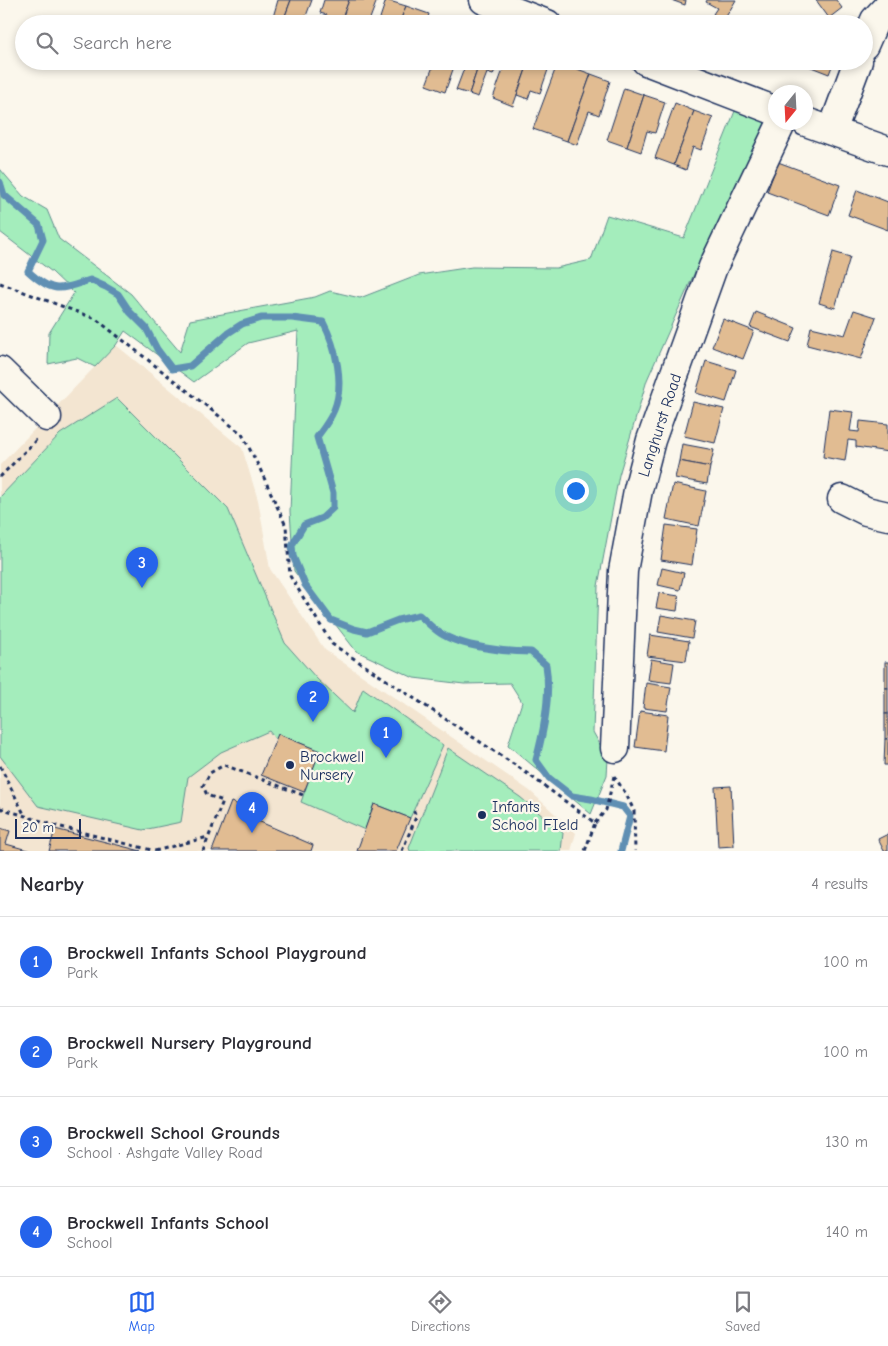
<!DOCTYPE html>
<html lang="en">
<head>
<meta charset="utf-8">
<style>
  :root { --surface:#fff; --page:#f2f2f3; --text:#2b2b33; --muted:#7c7c81; --line:#e1e1e2; --accent:#2563eb }
  body { margin:0; font-family:"Comic Neue",sans-serif; background:var(--page); color:var(--text) }
  .compass { position:absolute; left:768px; top:85px; width:45px; height:45px; border-radius:50%; background:var(--surface); box-shadow:0 2px 8px #0003; rotate:198deg }
  .scale { position:absolute; left:15px; bottom:12px; width:66px; box-sizing:border-box; padding-left:5px; border:2px solid #1b2f5e; border-top:0; font-size:14px; line-height:18px; white-space:nowrap; color:#1b2f5e; -webkit-text-stroke:4px #fbf7ec; paint-order:stroke }
  .you { position:absolute; left:575px; top:490px; width:18px; height:18px; margin:-12px; border:4px solid #fff; border-radius:50%; background:#1a73e8; box-shadow:0 0 0 8px #1a73e833 }
  .badge { display:grid; place-items:center; width:32px; height:32px; border-radius:50%; background:var(--accent); color:#fff; font-size:16px; font-weight:700 }
  .pin { position:absolute; translate:-50% -41px; filter:drop-shadow(0 1px 2px #0008) }
  .pin::after { content:''; position:absolute; top:26px; width:18px; height:15px; background:inherit; clip-path:polygon(0 0,100% 0,50% 100%) }
  .list { margin:0; padding:0; list-style:none }
  h2 { display:flex; justify-content:space-between; align-items:center; height:65px; margin:0; padding:0 20px; font-size:21px }
  h2 small { font-size:16px; font-weight:400; color:var(--muted) }
  .list li { display:grid; grid-template-columns:32px 1fr auto; gap:15px; align-items:center; box-sizing:border-box; height:90px; padding:0 20px; border-top:1px solid var(--line) }
  .list b { display:block; font-size:19px; white-space:nowrap }
  .list p { margin:0; font-size:16px; white-space:nowrap; color:var(--muted) }
  .list em { font-size:16px; font-style:normal; color:var(--muted) }
  .icon { flex:none; width:28px; height:28px; fill:none; stroke:currentColor; stroke-width:2; stroke-linecap:round; stroke-linejoin:round }
  .map { position:relative; flex:none; width:888px; height:851px; overflow:hidden }
  .search { position:absolute; background:var(--surface); box-shadow:0 2px 8px #0003; left:15px; right:15px; top:15px; height:55px; display:flex; align-items:center; gap:12px; box-sizing:border-box; padding:0 18px; border-radius:28px; color:var(--muted); font-size:19px }
  .sheet { height:425px; background:var(--surface) }
  nav { display:flex; justify-content:space-around; align-items:center; box-sizing:border-box; height:70px; border-top:1px solid var(--line); background:var(--surface); font-size:14px; color:var(--muted) }
  nav a { display:grid; justify-items:center; gap:2px }
  nav .on { color:var(--accent) }
  .map>svg:first-child { display:block }
  .built { fill:#f3e5d1 }
  .green { fill:#a4edbc; stroke:#608e8d }
  .lines { fill:none; stroke-linecap:round; stroke-linejoin:round }
  .stream { stroke:#5e8fb3; stroke-width:7 }
  .building { fill:#e1bc92; stroke:#1b2f5e }
  .minor-casing { stroke:#1b2f5e; stroke-width:31 }
  .path { stroke:#1b2f5e; stroke-width:3; stroke-dasharray:4 4; stroke-linecap:butt }
  .minor { stroke:#fbf7ec; stroke-width:28 }
  .poi-dot { fill:#1b2f5e; stroke:#fbf7ec; stroke-width:2 }
  .labels { text-anchor:middle; stroke-width:4.5; stroke-linejoin:round; paint-order:stroke }
  .street-label { font-size:16px; fill:#1b2f5e; stroke:#fbf7ec }
  .poi-label { font-size:16px; fill:#1b2f5e; stroke:#fbf7ec; text-anchor:start }
</style>
</head>
<body>
<div class="map">
<svg width="888" height="851" viewBox="0 0 888 851">
  <rect width="100%" height="100%" fill="#fbf7ec"/>
  <filter id="ink" filterUnits="userSpaceOnUse"><feTurbulence type="fractalNoise" baseFrequency=".02" numOctaves="2"/><feDisplacementMap in="SourceGraphic" scale="10" xChannelSelector="R" yChannelSelector="G"/><feConvolveMatrix kernelMatrix="1 2 1 2 8 2 1 2 1" color-interpolation-filters="sRGB"/></filter>
  <g filter="url(#ink)">
    <polygon class="built" points="116,345 242,448 258,500 270,569 325,650 530,791 576,833 571,851 0,851 0,465"/>
    <g class="green">
      <polygon points="735,111 767,122 702,256 647,380 619,475 598,586 593,732 608,759 607,775 591,814 508,745 522,702 510,683 464,684 414,678 356,651 294,571 290,511 298,331 248,343 194,382 125,331 116,345 95,367 77,358 48,364 49,333 74,293 52,272 0,232 0,169 23,196 47,210 59,239 131,294 180,352 190,320 315,297 330,291 360,298 419,275 472,267 556,268 591,260 607,215 684,238"/>
      <polygon points="117,398 228,509 285,643 317,679 353,713 363,688 443,745 410,818 374,804 365,830 301,802 319,751 279,734 276,740 269,731 221,752 188,777 181,822 143,830 38,806 0,756 0,497 60,434"/>
      <polygon points="448,748 520,797 563,833 561,851 410,851 409,848"/>
    </g>
    <g class="lines">
      <path class="stream" d="M 0,182 L 4,195 L 39,225 L 43,240 L 28,271 C 53,294 59,290 90,280 L 106,287 L 118,294 L 130,312 L 146,328 L 157,349 L 172,369 L 190,366 L 228,333 L 242,324 L 261,318 L 292,318 L 323,322 C 336,347 345,384 334,410 C 330,420 323,429 317,437 L 333,493 L 333,508 L 322,518 L 304,525 L 292,545 L 293,556 L 305,585 L 331,620 L 354,629 L 367,632 L 398,620 L 419,615 C 426,621 432,628 440,633 C 461,647 506,652 531,652 L 546,665 C 551,696 544,730 536,760 L 549,778 L 572,796 L 591,799 L 623,807 L 630,816 L 621,851"/>
    </g>
    <g class="building">
      <polygon points="278,0 291,0 282,24 271,24"/>
      <polygon points="291,0 312,0 303,24 282,24"/>
      <polygon points="324,0 349,0 340,24 324,24 327,15 320,13"/>
      <polygon points="349,0 377,0 368,24 340,24"/>
      <polygon points="386,0 406,6 399,24 378,24"/>
      <polygon points="671,0 686,0 685,5"/>
      <polygon points="707,0 736,0 724,20 713,14 717,8 706,2"/>
      <polygon points="816,0 836,0 842,8 829,18"/>
      <polygon points="406,6 429,14 426,24 399,24"/>
      <polygon points="435,61 456,61 445,92 426,85"/>
      <polygon points="461,61 480,61 469,94 456,90 465,66 461,63"/>
      <polygon points="480,61 498,61 493,75 487,73 478,97 469,94"/>
      <polygon points="506,61 529,61 513,106 493,98"/>
      <polygon points="529,61 551,61 540,93 531,90 528,99 517,95"/>
      <polygon points="796,61 834,61 829,74"/>
      <polygon points="558,62 591,74 567,141 533,129"/>
      <polygon points="591,74 610,81 599,115 589,111 577,145 567,141"/>
      <polygon points="624,88 644,95 627,147 607,140"/>
      <polygon points="644,95 665,102 655,133 647,131 641,152 627,147"/>
      <polygon points="675,103 694,111 674,165 655,158"/>
      <polygon points="694,111 713,118 701,150 693,147 686,170 674,165"/>
      <polygon points="778,162 840,185 829,215 767,192"/>
      <polygon points="857,190 888,202 888,230 848,215"/>
      <polygon points="833,252 850,257 835,308 819,303"/>
      <polygon points="854,310 876,317 861,359 807,345 811,327 845,335"/>
      <polygon points="756,312 796,328 790,342 750,327"/>
      <polygon points="723,319 754,331 743,359 712,347"/>
      <polygon points="706,361 736,370 726,402 696,393"/>
      <polygon points="693,402 724,409 715,443 684,436"/>
      <polygon points="829,409 853,412 850,431 859,432 860,421 888,424 888,452 856,447 856,441 848,440 845,461 823,457"/>
      <polygon points="682,444 714,450 710,467 679,461"/>
      <polygon points="679,461 710,467 707,484 675,478"/>
      <polygon points="673,484 706,491 699,526 666,519"/>
      <polygon points="666,525 697,529 692,565 661,560"/>
      <polygon points="662,568 684,573 680,590 658,585"/>
      <polygon points="659,593 679,596 677,611 656,608"/>
      <polygon points="661,615 695,621 692,638 658,632"/>
      <polygon points="650,635 689,641 686,661 647,656"/>
      <polygon points="651,659 674,663 671,683 648,680"/>
      <rect x="885" y="662" width="3" height="26"/>
      <polygon points="646,683 671,687 667,711 643,708"/>
      <rect x="885" y="688" width="3" height="26"/>
      <polygon points="640,711 668,715 664,751 635,747"/>
      <rect x="885" y="714" width="3" height="25"/>
      <polygon points="278,734 320,751 304,792 261,775"/>
      <polygon points="885,739 888,739 888,765 884,765"/>
      <polygon points="731,786 734,846 718,847 715,787"/>
      <polygon points="231,802 260,813 258,821 313,845 311,851 212,851"/>
      <polygon points="374,804 410,818 396,851 357,851"/>
      <polygon points="0,828 10,831 6,844 31,851 0,851"/>
      <polygon points="55,829 141,851 49,851"/>
      <polygon points="888,834 888,851 884,851 878,839"/>
    </g>
    <g class="lines">
      <g class="minor-casing">
        <g id="minor">
          <polyline points="484,0 547,24"/>
          <polyline points="864,45 875,20 888,6"/>
          <polyline points="646,61 776,111"/>
          <polyline points="806,122 888,151"/>
          <polyline points="832,131 858,61"/>
          <polyline points="0,371 47,417"/>
          <polyline points="842,499 866,511 888,516"/>
          <polyline points="615,748 623,571 638,490 651,440 713,267 782,122"/>
        </g>
      </g>
      <g class="path">
        <polyline points="0,283 96,319 242,434 260,469 286,526 290,576 332,644 521,769 595,823 585,851"/>
        <polyline points="0,477 38,438"/>
        <polyline points="0,766 24,814"/>
        <polyline points="614,776 626,794 634,811 635,851"/>
        <polyline points="0,808 57,826 155,851"/>
        <polyline points="595,823 606,810 614,776"/>
        <polyline points="155,851 208,837"/>
        <polyline points="203,851 223,801 207,795 203,786 210,773 224,765 303,795"/>
        <polyline points="402,851 416,817 414,811"/>
      </g>
      <use href="#minor" class="minor"/>
    </g>
  </g>
  <g class="poi-dot">
    <circle cx="290" cy="765" r="5"/>
    <circle cx="482" cy="815" r="5"/>
  </g>
  <g class="labels">
    <g class="street-label">
      <text transform="translate(659 425) rotate(-72)" y="6">Langhurst Road</text>
    </g>
    <g class="poi-label">
      <text x="300" y="762">Brockwell<tspan x="300" dy="18">Nursery</tspan></text>
      <text x="492" y="812">Infants<tspan x="492" dy="18">School FIeld</tspan></text>
    </g>
  </g>
</svg>
<svg class="compass" viewBox="-18 -18 36 36"><path d="M0-13l5 13h-10z" fill="#e53935"/><path d="M0 13l5-13h-10z" fill="#7c7c81"/></svg>
<div class="scale">20 m</div>
<div class="you"></div>
<div class="pin badge" style="left:386px;top:758px">1</div>
<div class="pin badge" style="left:313px;top:722px">2</div>
<div class="pin badge" style="left:142px;top:588px">3</div>
<div class="pin badge" style="left:252px;top:833px">4</div>
<div class="search"><svg class="icon" aria-label="search" viewBox="0 0 24 24"><circle cx="10" cy="10" r="6"/><path d="M15 15l6 6"/></svg>Search here</div>
</div>
<section class="sheet">
<h2>Nearby<small>4 results</small></h2>
<ul class="list">
<li><span class="badge">1</span><div><b>Brockwell Infants School Playground</b><p>Park</p></div><em>100 m</em></li>
<li><span class="badge">2</span><div><b>Brockwell Nursery Playground</b><p>Park</p></div><em>100 m</em></li>
<li><span class="badge">3</span><div><b>Brockwell School Grounds</b><p>School · Ashgate Valley Road</p></div><em>130 m</em></li>
<li><span class="badge">4</span><div><b>Brockwell Infants School</b><p>School</p></div><em>140 m</em></li>
</ul>
</section>
<nav>
<a class="on"><svg class="icon" aria-label="map" viewBox="0 0 24 24"><path d="M3 6l6-2 6 2 6-2v14l-6 2-6-2-6 2zM9 4v14M15 6v14"/></svg>Map</a>
<a><svg class="icon" aria-label="directions" viewBox="0 0 24 24"><path d="M12 3l9 9-9 9-9-9zM9 14v-3h6M13 9l2 2-2 2"/></svg>Directions</a>
<a><svg class="icon" aria-label="saved" viewBox="0 0 24 24"><path d="M7 4h10v16l-5-4-5 4z"/></svg>Saved</a>
</nav>
</body>
</html>
